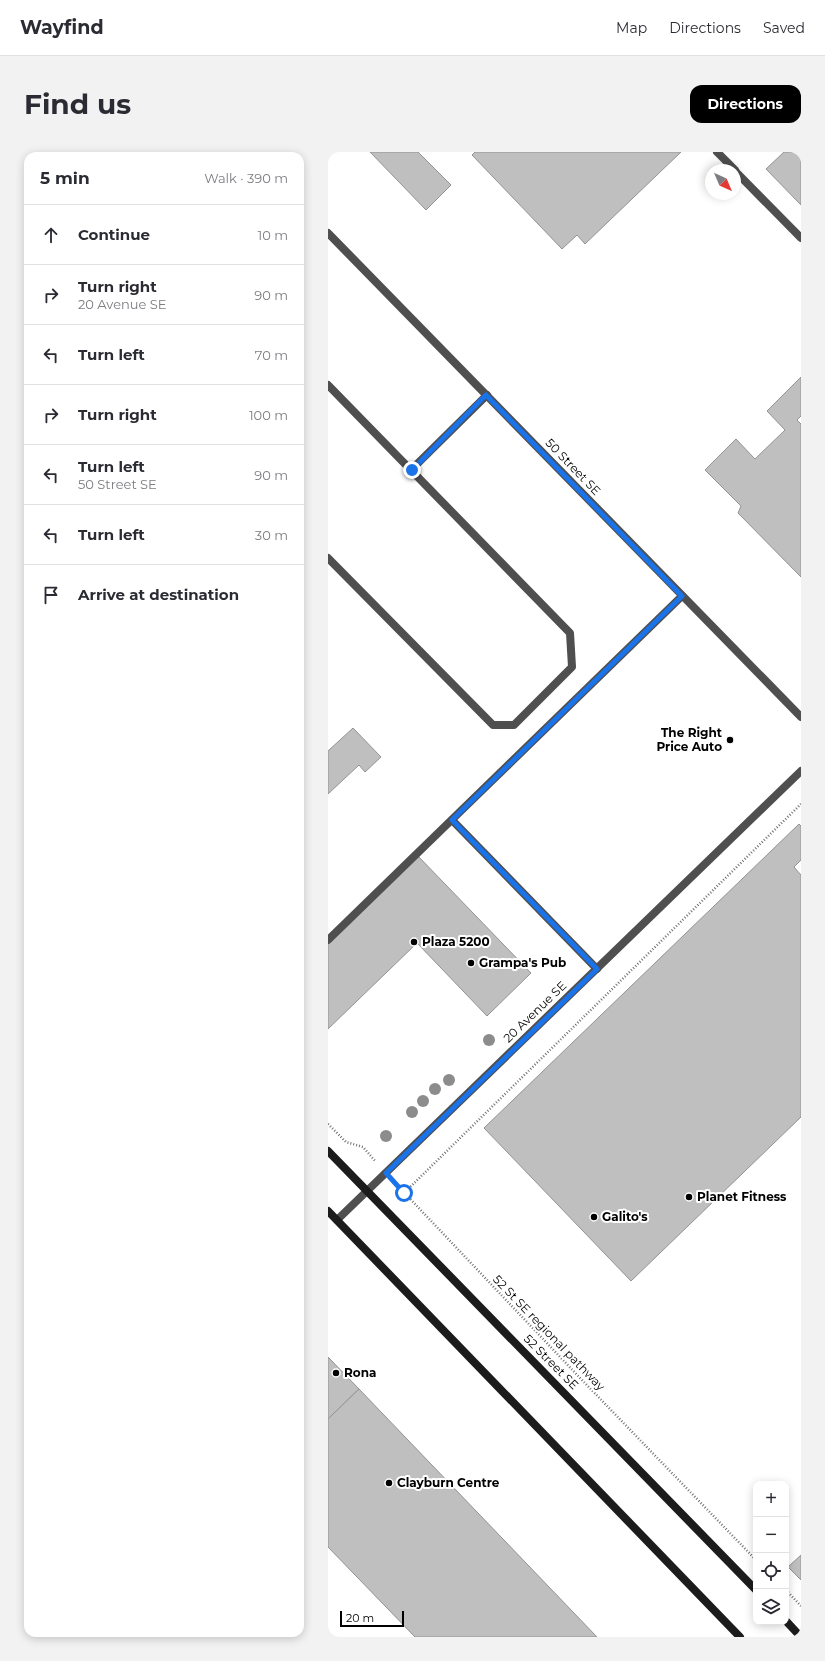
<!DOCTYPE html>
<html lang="en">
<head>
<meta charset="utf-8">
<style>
  :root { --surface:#fff; --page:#f2f2f3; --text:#2b2b33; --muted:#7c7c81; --line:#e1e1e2; --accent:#000 }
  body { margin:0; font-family:Montserrat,sans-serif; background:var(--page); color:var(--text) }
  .controls { position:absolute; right:12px; bottom:12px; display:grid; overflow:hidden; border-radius:8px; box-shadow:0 2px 10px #0003 }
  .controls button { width:36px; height:36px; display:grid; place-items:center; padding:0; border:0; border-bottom:1px solid var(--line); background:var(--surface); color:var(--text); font:20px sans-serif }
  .compass { position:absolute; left:377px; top:12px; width:36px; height:36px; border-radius:50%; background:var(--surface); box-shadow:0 2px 10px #0003; rotate:136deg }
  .scale { position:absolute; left:12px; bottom:10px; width:64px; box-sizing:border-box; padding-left:4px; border:2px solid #000; border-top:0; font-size:11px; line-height:14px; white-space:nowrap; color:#000; -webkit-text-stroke:3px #fff; paint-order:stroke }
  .stop { position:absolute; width:12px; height:12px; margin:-9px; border:3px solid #1a73e8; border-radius:50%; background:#fff }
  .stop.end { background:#1a73e8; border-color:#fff; box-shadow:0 1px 4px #0008 }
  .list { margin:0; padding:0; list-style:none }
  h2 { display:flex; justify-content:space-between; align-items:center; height:52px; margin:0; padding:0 16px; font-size:17px }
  h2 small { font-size:13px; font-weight:400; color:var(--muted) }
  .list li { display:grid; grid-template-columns:26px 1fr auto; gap:12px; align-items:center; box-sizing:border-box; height:60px; padding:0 16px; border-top:1px solid var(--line) }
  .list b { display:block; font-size:15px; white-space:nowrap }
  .list p { margin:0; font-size:13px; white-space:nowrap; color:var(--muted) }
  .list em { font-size:13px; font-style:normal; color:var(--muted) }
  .icon { flex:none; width:22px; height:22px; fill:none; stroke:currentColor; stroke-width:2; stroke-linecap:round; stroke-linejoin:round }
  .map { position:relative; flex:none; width:473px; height:1485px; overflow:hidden; border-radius:12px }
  header { display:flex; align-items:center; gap:24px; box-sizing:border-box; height:56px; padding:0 20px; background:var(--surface); border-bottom:1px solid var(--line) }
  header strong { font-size:19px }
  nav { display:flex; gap:22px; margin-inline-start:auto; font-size:14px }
  .intro { display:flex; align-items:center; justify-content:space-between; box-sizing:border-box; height:96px; padding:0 24px }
  h1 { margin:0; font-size:28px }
  .button { padding:10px 18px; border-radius:12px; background:var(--accent); color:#fff; font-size:14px; font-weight:700 }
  main { display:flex; gap:24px; padding:0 24px }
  aside { flex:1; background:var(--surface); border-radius:12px; box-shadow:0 2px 10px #0003 }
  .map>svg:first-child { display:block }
  .building { fill:#bfbfbf; stroke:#939393 }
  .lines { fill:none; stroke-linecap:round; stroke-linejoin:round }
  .path { stroke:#717171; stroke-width:2.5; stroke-dasharray:1 2; stroke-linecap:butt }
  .lane { stroke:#4f4f4f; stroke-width:8 }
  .street { stroke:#4f4f4f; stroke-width:8 }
  .secondary { stroke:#1c1c1c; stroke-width:8 }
  .tree { fill:#8c8c8c }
  .route { stroke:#1a73e8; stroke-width:5 }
  .poi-dot { fill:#000; stroke:#fff; stroke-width:1.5 }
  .labels { text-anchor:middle; stroke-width:4; stroke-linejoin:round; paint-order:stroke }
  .street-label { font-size:12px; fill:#000; stroke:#fff }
  .poi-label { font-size:12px; font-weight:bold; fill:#000; stroke:#fff; text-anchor:start }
</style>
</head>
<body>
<header>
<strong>Wayfind</strong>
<nav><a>Map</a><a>Directions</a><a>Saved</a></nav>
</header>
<div class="intro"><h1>Find us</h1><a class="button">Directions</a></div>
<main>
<aside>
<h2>5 min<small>Walk · 390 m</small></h2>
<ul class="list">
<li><svg class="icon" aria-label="ahead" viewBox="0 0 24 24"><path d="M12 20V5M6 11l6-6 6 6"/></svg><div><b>Continue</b></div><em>10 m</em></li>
<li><svg class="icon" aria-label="right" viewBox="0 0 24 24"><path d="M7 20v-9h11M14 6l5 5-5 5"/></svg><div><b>Turn right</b><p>20 Avenue SE</p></div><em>90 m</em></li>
<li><svg class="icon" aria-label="left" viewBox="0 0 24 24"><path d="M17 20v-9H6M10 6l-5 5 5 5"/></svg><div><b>Turn left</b></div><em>70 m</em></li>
<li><svg class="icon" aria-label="right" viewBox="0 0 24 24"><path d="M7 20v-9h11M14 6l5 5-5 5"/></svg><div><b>Turn right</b></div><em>100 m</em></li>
<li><svg class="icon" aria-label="left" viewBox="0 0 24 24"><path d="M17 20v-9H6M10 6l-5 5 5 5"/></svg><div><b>Turn left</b><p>50 Street SE</p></div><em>90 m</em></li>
<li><svg class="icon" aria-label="left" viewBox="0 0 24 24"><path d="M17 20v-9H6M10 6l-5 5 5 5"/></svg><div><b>Turn left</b></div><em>30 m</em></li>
<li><svg class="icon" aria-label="arrive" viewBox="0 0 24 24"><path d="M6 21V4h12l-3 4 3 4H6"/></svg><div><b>Arrive at destination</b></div></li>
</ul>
</aside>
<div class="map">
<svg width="473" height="1485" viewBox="0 0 473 1485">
  <rect width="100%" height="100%" fill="#fff"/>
  <g class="building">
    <polygon points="42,0 90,0 123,33 98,58"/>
    <polygon points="147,0 353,0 257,92 249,83 234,97 144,3"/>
    <polygon points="456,0 473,0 473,53 438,17"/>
    <polygon points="473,225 473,264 469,268 473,272 473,425 410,361 413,354 377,318 408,287 427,307 457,278 439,259"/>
    <polygon points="25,576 53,605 37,620 31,613 0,642 0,599"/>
    <polygon points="471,672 473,674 473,708 466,715 473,723 473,965 303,1129 156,976"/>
    <polygon points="89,703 203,821 159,864 89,791 0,877 0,788"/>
    <polygon points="0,1205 31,1237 0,1267"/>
    <polygon points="31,1237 269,1485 87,1485 0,1395 0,1267"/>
    <polygon points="473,1403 473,1428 460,1415"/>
  </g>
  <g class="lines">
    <g class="path">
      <polyline points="0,972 18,990 35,995 48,1010"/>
      <polyline points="68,1032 253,1227 428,1408"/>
      <polyline points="76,1041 473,652"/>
      <polyline points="458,1438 473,1454"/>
    </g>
    <g class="lane">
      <polyline points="389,0 407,18"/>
      <polyline points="407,19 473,86"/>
      <polyline points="0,233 242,481 244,515 186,573 165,573 0,406"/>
      <polyline points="83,318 159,243"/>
      <polyline points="124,668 269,817"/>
      <polyline points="0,788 354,444"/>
    </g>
    <g class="street">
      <polyline points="0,81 473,565"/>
      <polyline points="9,1068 473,619"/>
    </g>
    <g class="secondary">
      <polyline points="0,999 428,1438"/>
      <polyline points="0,1059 412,1485"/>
      <polyline points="458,1469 473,1485"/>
    </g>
  </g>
  <g class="tree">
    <circle cx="161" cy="888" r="6"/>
    <circle cx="121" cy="928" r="6"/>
    <circle cx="107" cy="937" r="6"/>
    <circle cx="95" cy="949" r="6"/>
    <circle cx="84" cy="960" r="6"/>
    <circle cx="58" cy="984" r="6"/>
  </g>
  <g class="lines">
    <polyline class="route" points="76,1041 58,1021 269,817 124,668 354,444 158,243 84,318"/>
  </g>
  <g class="poi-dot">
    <circle cx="402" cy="588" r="4"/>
    <circle cx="86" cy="790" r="4"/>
    <circle cx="143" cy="811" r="4"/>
    <circle cx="361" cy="1045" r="4"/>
    <circle cx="266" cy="1065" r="4"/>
    <circle cx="8" cy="1221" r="4"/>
    <circle cx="61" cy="1331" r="4"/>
  </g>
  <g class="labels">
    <g class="street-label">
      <text transform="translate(245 315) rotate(46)" y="4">50 Street SE</text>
      <text transform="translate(207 860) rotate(-44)" y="4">20 Avenue SE</text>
      <text transform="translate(221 1181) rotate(46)" y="4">52 St SE regional pathway</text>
      <text transform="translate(223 1210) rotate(45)" y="4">52 Street SE</text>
    </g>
    <g class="poi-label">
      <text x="394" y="585" text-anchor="end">The Right<tspan x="394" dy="14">Price Auto</tspan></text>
      <text x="94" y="794">Plaza 5200</text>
      <text x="151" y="815">Grampa's Pub</text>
      <text x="369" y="1049">Planet Fitness</text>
      <text x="274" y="1069">Galito's</text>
      <text x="16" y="1225">Rona</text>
      <text x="69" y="1335">Clayburn Centre</text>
    </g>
  </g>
</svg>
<div class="controls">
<button>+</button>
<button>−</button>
<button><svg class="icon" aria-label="locate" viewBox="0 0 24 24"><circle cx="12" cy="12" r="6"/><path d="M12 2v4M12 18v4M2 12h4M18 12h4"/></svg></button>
<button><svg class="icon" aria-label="layers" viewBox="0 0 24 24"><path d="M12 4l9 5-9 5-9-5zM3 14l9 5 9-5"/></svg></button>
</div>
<svg class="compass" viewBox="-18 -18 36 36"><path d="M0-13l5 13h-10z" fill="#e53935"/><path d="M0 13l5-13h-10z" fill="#7c7c81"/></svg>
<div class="scale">20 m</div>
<div class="stop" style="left:76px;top:1041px"></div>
<div class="stop end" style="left:84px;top:318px"></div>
</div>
</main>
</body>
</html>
